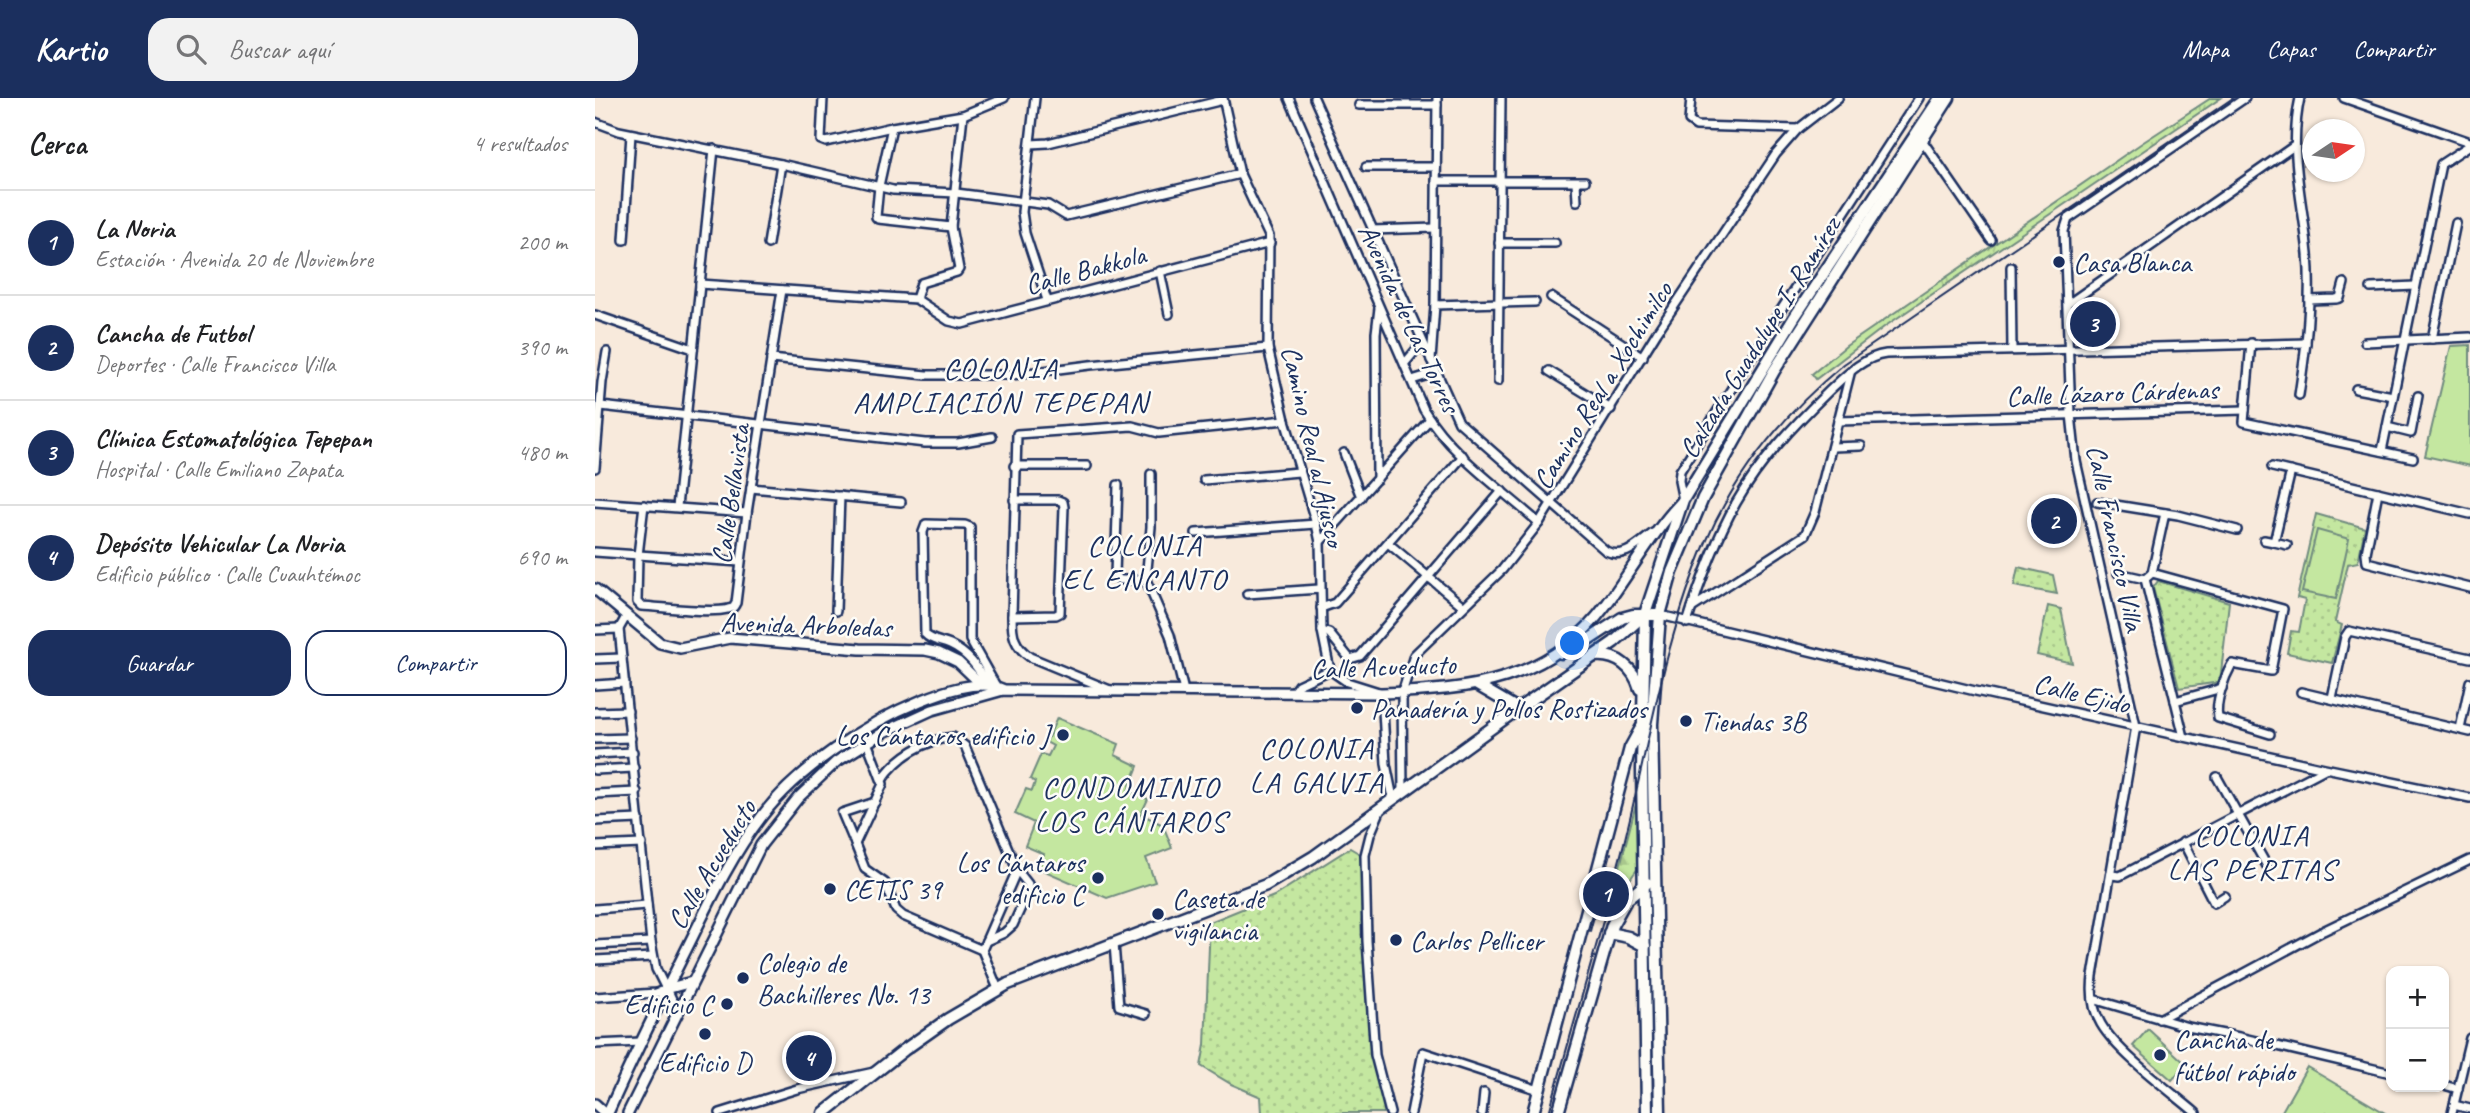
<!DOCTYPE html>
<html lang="es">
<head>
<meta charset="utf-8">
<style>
  :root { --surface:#fff; --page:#f2f2f2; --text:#202124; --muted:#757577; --line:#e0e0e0; --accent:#1b2f5e }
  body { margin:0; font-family:Caveat,sans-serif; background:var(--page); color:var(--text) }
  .controls { position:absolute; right:21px; bottom:21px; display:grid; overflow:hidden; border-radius:14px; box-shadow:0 2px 5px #0004 }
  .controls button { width:63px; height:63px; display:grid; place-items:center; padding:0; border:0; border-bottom:2px solid var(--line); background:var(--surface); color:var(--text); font:35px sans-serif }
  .compass { position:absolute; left:1707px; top:21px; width:63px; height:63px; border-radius:50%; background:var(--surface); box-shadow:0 2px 5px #0004; rotate:77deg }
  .you { position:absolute; left:978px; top:546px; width:24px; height:24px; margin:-18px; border:5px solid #fff; border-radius:50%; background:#1a73e8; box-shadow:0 0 0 10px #1a73e833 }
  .badge { display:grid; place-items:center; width:46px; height:46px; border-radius:50%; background:var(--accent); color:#fff; font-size:23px; font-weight:700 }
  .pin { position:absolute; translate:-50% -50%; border:4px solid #fff; box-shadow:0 2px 7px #0006 }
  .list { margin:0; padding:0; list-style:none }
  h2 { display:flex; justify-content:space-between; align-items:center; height:91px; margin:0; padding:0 28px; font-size:30px }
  h2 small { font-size:23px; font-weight:400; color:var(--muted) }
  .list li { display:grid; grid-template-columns:46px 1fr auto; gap:21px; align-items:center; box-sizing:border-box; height:105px; padding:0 28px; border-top:2px solid var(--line) }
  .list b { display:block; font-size:26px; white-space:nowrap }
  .list p { margin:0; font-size:23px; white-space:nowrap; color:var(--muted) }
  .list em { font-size:23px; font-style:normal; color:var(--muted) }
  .actions { display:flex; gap:14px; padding:21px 28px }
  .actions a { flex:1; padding:16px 0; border:2px solid var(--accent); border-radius:21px; text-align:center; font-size:24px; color:var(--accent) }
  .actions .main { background:var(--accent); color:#fff }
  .icon { flex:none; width:38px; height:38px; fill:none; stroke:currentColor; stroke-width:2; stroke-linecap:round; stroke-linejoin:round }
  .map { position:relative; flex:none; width:1875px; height:1015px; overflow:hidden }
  header { display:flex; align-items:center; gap:42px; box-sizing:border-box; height:98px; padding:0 35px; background:var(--accent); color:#fff }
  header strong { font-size:33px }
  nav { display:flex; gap:38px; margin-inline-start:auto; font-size:24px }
  .search { width:490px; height:63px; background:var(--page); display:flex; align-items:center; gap:18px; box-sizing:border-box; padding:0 24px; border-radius:21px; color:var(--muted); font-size:26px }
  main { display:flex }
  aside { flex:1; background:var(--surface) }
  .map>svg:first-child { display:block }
  .grass { fill:url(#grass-tufts); stroke:#708b7f; stroke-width:2 }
  .forest { fill:url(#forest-firs); stroke:#708b7f; stroke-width:2 }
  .park { fill:url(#park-dots); stroke:#708b7f; stroke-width:2 }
  .garden { fill:#c4e7a0; stroke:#708b7f; stroke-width:2 }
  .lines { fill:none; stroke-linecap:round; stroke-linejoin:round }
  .minor-casing { stroke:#1b2f5e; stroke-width:12 }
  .tertiary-casing { stroke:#1b2f5e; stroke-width:14 }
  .secondary-casing { stroke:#1b2f5e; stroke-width:15 }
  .minor { stroke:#fdfcf7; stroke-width:7 }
  .tertiary { stroke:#fdfcf7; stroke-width:9 }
  .secondary { stroke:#fdfcf7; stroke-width:10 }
  .tram { stroke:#1b2f5e; stroke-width:2 }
  .poi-dot { fill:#1b2f5e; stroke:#fdfcf7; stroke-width:2.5 }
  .labels { text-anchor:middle; stroke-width:5; stroke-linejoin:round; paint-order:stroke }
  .poi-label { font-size:28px; fill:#1b2f5e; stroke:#fdfcf7; text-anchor:start }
  .street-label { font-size:28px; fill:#1b2f5e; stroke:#fdfcf7 }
  .neighbourhood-label { font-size:30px; letter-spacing:2px; fill:#1b2f5e; stroke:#fdfcf7 }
</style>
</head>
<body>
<header>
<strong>Kartio</strong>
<div class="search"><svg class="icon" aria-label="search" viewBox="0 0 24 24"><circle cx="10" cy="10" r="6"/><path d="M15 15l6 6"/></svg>Buscar aquí</div>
<nav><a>Mapa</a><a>Capas</a><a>Compartir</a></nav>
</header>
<main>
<aside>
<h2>Cerca<small>4 resultados</small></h2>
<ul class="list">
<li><span class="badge">1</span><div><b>La Noria</b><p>Estación · Avenida 20 de Noviembre</p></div><em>200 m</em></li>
<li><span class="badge">2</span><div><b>Cancha de Futbol</b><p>Deportes · Calle Francisco Villa</p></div><em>390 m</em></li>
<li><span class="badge">3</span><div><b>Clínica Estomatológica Tepepan</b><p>Hospital · Calle Emiliano Zapata</p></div><em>480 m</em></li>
<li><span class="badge">4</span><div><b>Depósito Vehicular La Noria</b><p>Edificio público · Calle Cuauhtémoc</p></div><em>690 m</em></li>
</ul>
<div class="actions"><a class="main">Guardar</a><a>Compartir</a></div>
</aside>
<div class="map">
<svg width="1875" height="1015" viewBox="0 0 1875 1015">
  <defs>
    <pattern id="grass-tufts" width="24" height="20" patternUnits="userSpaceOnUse" patternTransform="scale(1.75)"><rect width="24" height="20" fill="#c4e7a0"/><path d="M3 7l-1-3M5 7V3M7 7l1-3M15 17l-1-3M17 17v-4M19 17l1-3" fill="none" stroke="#a8c68c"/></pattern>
    <pattern id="forest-firs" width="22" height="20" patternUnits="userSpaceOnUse" patternTransform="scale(1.75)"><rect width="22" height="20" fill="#c4e7a0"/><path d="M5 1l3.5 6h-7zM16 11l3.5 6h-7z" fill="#a8c68c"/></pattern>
    <pattern id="park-dots" width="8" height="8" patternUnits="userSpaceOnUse" patternTransform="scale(1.75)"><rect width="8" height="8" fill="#c4e7a0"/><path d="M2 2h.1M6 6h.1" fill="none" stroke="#a8c68c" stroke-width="1.8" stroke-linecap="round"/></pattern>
  </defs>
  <rect width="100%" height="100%" fill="#f8eadc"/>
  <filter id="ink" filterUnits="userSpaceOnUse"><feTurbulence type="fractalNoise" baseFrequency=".0143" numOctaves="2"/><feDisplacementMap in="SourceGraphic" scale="14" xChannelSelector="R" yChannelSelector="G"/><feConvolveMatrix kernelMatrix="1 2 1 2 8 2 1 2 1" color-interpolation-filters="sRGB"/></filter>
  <g filter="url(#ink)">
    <polygon class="grass" points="1616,0 1626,0 1289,229 1221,281 1217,276 1251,248 1547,45"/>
    <polygon class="forest" points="1044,694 1043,770 1014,811"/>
    <g class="park">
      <polygon points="1721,416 1770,430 1763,464 1753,466 1740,524 1747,527 1737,565 1692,555 1696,533 1704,534 1710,502 1702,500"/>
      <polygon points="1423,469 1458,477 1462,496 1419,488"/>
      <polygon points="1563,483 1634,504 1625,584 1584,590 1558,490"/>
      <polygon points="1453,508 1466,511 1477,565 1442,557"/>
      <polygon points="755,750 772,760 777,841 778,928 794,1015 667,1015 666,999 636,986 606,968 610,947 615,824 679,798"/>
    </g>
    <g class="garden">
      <polygon points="1875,247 1875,368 1830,358 1856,248"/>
      <polygon points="1722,432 1754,441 1741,501 1707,494"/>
      <polygon points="462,620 524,646 520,657 543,668 533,693 553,701 546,716 568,727 577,750 551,760 560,784 512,800 443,770 449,756 430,748 439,725 420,716 431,691 437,693 440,684 435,681 446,656 453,658 458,648 451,644"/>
      <polygon points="1553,931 1591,966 1577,982 1538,948"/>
      <polygon points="1712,969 1790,1015 1686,1015"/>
    </g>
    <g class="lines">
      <g class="minor-casing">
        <g id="minor">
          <polyline points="228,0 226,42 231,44 297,29 368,17 409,0"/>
          <polyline points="440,0 427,114 430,135 452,202"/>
          <polyline points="628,0 645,76 674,138 673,250 690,322 721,426 725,444 727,533 735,572 752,584 787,595 791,666 798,700"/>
          <path d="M 694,0 L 829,312 C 856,357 905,390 944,425"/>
          <path d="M 719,0 L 864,324 L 1011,453 C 1029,462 1043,446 1058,435"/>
          <polyline points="1096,0 1094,23 1101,28 1203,31"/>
          <polyline points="1749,0 1875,44"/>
          <polyline points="764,7 842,7"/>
          <polyline points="0,24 24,33 186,66 298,92 361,95 453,107 471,118 645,76"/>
          <polyline points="297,29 284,88 281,119 283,121 356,129"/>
          <polyline points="1327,42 1396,142"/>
          <polyline points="436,46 453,45 628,2"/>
          <polyline points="771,69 841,69"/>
          <polyline points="841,83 990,83"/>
          <polyline points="981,84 982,103"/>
          <polyline points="777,132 840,130"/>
          <polyline points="29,142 36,36"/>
          <polyline points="904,145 960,145"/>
          <polyline points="173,146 186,66"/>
          <polyline points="1416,169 1417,252"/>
          <polyline points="565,173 574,216"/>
          <polyline points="105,186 321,201 354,223 367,226 675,145"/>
          <polyline points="1776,190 1820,188"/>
          <polyline points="956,199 1048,259"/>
          <polyline points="321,201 326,185 362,174 364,171 356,129 368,17"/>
          <polyline points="1714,202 1741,201 1745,200 1749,185"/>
          <polyline points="1473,206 1699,48"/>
          <polyline points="840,207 940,204"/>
          <polyline points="0,217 98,251"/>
          <polyline points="1837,241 1861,125"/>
          <polyline points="1770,244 1875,239"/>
          <polyline points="1656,245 1649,324 1818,360"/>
          <polyline points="176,261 331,277 417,277 495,267 673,250"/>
          <polyline points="836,262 840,207 842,0"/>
          <polyline points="810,265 821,252 830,251"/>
          <polyline points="954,273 1016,311"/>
          <polyline points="817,282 830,278 839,271"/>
          <polyline points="903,283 906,0"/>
          <polyline points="1761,291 1798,298"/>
          <path d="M 1704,297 C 1711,250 1717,204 1713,156 C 1708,104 1693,53 1705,0"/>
          <polyline points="6,308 330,345 363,345 397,339"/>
          <polyline points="1243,323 1650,312"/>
          <polyline points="1792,329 1816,335 1823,298"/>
          <polyline points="1237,349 1266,348"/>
          <polyline points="1787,353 1846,66 1875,47"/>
          <polyline points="749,355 766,399"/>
          <polyline points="419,368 492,368"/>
          <polyline points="1677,369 1875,416"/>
          <polyline points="0,370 7,284 12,254"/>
          <polyline points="556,376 556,429 551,482 575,537 589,593"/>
          <polyline points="782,381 781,235 784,210"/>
          <polyline points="609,382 704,374"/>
          <polyline points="523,387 520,477 525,482 551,482"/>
          <polyline points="156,390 306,404"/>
          <polyline points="1783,394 1771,455 1772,464 1875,490"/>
          <polyline points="1088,402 1084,383 1085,373 1182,218 1324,0"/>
          <polyline points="0,404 152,415"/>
          <polyline points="1502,404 1583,417 1642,432"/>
          <path d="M 49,407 L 43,457 L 42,504 L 46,508 C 67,509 115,516 133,511 C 139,510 138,510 141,505 L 152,415 L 187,192"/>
          <polyline points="82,409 119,51"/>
          <polyline points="601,435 721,426"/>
          <polyline points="1669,442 1679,444"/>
          <polyline points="725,444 835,321"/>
          <polyline points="793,445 868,508"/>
          <polyline points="1692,447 1679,444 1696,373"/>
          <polyline points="0,454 145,464"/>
          <path d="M 1523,475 L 1550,481 L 1557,475 L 1688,511 L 1676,573 L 1637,566 C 1629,580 1620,604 1623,620 L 1675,636"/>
          <polyline points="1557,475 1570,415"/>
          <polyline points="1550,481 1589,639"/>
          <polyline points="652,496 724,491"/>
          <polyline points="726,510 740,505 868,358"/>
          <polyline points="1097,510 1210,437 1220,414 1255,276"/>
          <polyline points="241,513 245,398"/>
          <polyline points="1065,517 1376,592 1730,670 1875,700"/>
          <polyline points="417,518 461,517 465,515 469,409 468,404 463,402 419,402"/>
          <path d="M 1092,525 C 1105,484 1120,443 1141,405 C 1165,363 1199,327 1234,293 C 1250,278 1268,259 1291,256 L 1711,245"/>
          <polyline points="0,532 24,531"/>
          <polyline points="727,533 734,535 755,561 765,558 907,393"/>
          <polyline points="0,561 27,560"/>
          <polyline points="0,587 30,585"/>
          <path d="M 393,587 C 383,570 373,555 355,547 C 346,543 336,543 330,536 L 328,434 L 331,426 L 370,427 L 375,429 L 375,542 L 401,588"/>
          <path d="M 515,592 L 435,559 C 419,548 417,537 417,518 L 422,336 L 537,328 L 564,335 L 690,322"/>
          <polyline points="698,594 703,587 735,572"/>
          <polyline points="1706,594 1875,634"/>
          <polyline points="1737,600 1750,539 1754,533 1875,560"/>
          <polyline points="1580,603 1627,590"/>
          <polyline points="0,614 33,613"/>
          <polyline points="1865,631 1875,584"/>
          <polyline points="0,641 36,640"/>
          <polyline points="272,644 288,686 260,746 270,771 290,785 301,812 308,818 387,852 422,772"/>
          <polyline points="0,656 38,654"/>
          <polyline points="0,672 39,670"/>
          <polyline points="1622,679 1672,768"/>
          <path d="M 287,682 C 303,658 330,642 358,639 L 370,648 L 422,772 L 433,786 L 433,794 L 418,827 L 409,835 L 391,843"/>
          <polyline points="808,693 807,595 819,557 907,472 944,425 1062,234 1181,56 1203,31 1243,0"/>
          <polyline points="0,696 42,694"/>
          <polyline points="786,711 775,737 770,757 772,843 780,957 795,1015"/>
          <polyline points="0,723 44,721"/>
          <polyline points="1588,744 1619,805 1630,798"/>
          <polyline points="260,746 247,715 280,704"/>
          <polyline points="0,748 47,746"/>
          <polyline points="1516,777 1525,778 1730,671"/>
          <polyline points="0,811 52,807"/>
          <polyline points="519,846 524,908 551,916"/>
          <polyline points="0,847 56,844"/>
          <polyline points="387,852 403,891"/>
          <polyline points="0,862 58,859"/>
          <polyline points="0,899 61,895 71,891 61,871 56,844 24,531 32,517"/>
          <polyline points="1498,901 1593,929 1644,939 1796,975"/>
          <polyline points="1564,921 1728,833 1875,762"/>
          <polyline points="0,946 46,944"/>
          <polyline points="1849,987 1863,991"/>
          <polyline points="1859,1007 1875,1011"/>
          <polyline points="125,1015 202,991 279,974"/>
          <polyline points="816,1015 828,954 944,992"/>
          <polyline points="887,1015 889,995"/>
          <path d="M 1601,1015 C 1574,992 1523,955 1506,926 C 1497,911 1496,894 1498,878 L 1541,628 L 1481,363 L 1476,316 L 1469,133 L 1473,121 L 1650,0"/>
          <polyline points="1857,1015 1875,940"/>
        </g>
      </g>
      <g class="tertiary-casing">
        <g id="tertiary">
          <polyline points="0,491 65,545 85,550 135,540 265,551 330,552 344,555 363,564 387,587"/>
          <polyline points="71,891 97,884"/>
          <polyline points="71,891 82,914"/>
          <polyline points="0,1006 10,1015"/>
          <path d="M 13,1015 C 40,955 69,896 98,838 C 118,797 139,754 167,718 C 202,672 271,625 325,603 C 347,594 384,580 407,591"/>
          <path d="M 33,1015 L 166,747 L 203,700 L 241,664 L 289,634 L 337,612 L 408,592 L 787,595 C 876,592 954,584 1011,507 C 1037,472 1057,435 1087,403"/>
        </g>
      </g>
      <g class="secondary-casing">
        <g id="secondary">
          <polyline points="966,555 992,543 1027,520 1038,517 1065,517"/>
          <path d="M 1000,558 C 1022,556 1039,570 1045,591"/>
          <polyline points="882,587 923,611"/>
          <polyline points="1014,835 1033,839 1050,848"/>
          <polyline points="229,1015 309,952 353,921 413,886 671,787 718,759 923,611 1019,544 1050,516"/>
          <polyline points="938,1015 1035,650 1046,630"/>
          <polyline points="963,1015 1017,827 1031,802 1052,785"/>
          <polyline points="1052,1015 1047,672 1050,516 1088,402 1199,220 1345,0"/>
          <polyline points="1065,1015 1057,626 1065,517 1077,474 1108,400 1179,273 1354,0"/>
        </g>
      </g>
      <use href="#minor" class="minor"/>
      <use href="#tertiary" class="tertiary"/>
      <use href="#secondary" class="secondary"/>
      <g class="tram">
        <polyline points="995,833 1016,755"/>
        <path d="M 954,1015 C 978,925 1006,836 1029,745 C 1054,645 1070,539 1111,444 C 1141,374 1190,315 1249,266 L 1638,0"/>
      </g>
    </g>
  </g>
  <g class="poi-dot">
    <circle cx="1464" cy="164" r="7"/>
    <circle cx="762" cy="610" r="7"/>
    <circle cx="1091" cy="623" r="7"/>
    <circle cx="468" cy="637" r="7"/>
    <circle cx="503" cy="780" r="7"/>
    <circle cx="235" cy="791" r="7"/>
    <circle cx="563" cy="816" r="7"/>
    <circle cx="801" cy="842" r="7"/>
    <circle cx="148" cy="880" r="7"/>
    <circle cx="132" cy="906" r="7"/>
    <circle cx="110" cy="936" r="7"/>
    <circle cx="1565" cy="957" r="7"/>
  </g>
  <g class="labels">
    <g class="poi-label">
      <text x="1478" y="174">Casa Blanca</text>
      <text x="776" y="620">Panadería y Pollos Rostizados</text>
      <text x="1105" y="633">Tiendas 3B</text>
      <text x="454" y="647" text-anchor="end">Los Cántaros edificio J</text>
      <text x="489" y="774" text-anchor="end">Los Cántaros<tspan x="489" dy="32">edificio C</tspan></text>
      <text x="249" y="801">CETIS 39</text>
      <text x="577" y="810">Caseta de<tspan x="577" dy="32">vigilancia</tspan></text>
      <text x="815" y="852">Carlos Pellicer</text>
      <text x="162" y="874">Colegio de<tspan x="162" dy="32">Bachilleres No. 13</tspan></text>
      <text x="118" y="916" text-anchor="end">Edificio C</text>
      <text x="1579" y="951">Cancha de<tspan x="1579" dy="32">fútbol rápido</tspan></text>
      <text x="110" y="974" text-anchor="middle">Edificio D</text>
    </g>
    <g class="street-label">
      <text transform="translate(490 171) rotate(-15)" y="10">Calle Bakkola</text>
      <text transform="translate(815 220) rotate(65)" y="10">Avenida de Las Torres</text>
      <text transform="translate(1164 239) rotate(-58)" y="10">Calzada Guadalupe I. Ramírez</text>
      <text transform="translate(1007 287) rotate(-58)" y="10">Camino Real a Xochimilco</text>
      <text transform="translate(1517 294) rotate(-2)" y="10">Calle Lázaro Cárdenas</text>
      <text transform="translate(719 348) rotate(77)" y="10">Camino Real al Ajusco</text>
      <text transform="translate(135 396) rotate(-82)" y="10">Calle Bellavista</text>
      <text transform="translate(1521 440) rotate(78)" y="10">Calle Francisco Villa</text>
      <text transform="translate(211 526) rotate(2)" y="10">Avenida Arboledas</text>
      <text transform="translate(788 568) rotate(-2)" y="10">Calle Acueducto</text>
      <text transform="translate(1487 595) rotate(13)" y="10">Calle Ejido</text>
      <text transform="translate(116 766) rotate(-59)" y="10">Calle Acueducto</text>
    </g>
    <g class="neighbourhood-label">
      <text x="406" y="280">COLONIA<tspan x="406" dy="34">AMPLIACIÓN TEPEPAN</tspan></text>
      <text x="550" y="457">COLONIA<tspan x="550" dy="34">EL ENCANTO</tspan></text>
      <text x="722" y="660">COLONIA<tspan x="722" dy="34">LA GALVIA</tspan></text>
      <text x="536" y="699">CONDOMINIO<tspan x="536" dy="34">LOS CÁNTAROS</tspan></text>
      <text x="1657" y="747">COLONIA<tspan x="1657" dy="34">LAS PERITAS</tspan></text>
    </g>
  </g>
</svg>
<div class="controls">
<button>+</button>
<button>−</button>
</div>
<svg class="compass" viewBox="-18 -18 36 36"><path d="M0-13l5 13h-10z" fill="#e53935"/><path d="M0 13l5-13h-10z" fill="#757577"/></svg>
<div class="you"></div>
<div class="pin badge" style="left:1011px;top:796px">1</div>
<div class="pin badge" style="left:1459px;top:423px">2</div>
<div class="pin badge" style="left:1498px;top:226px">3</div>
<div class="pin badge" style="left:214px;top:960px">4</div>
</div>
</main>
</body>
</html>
